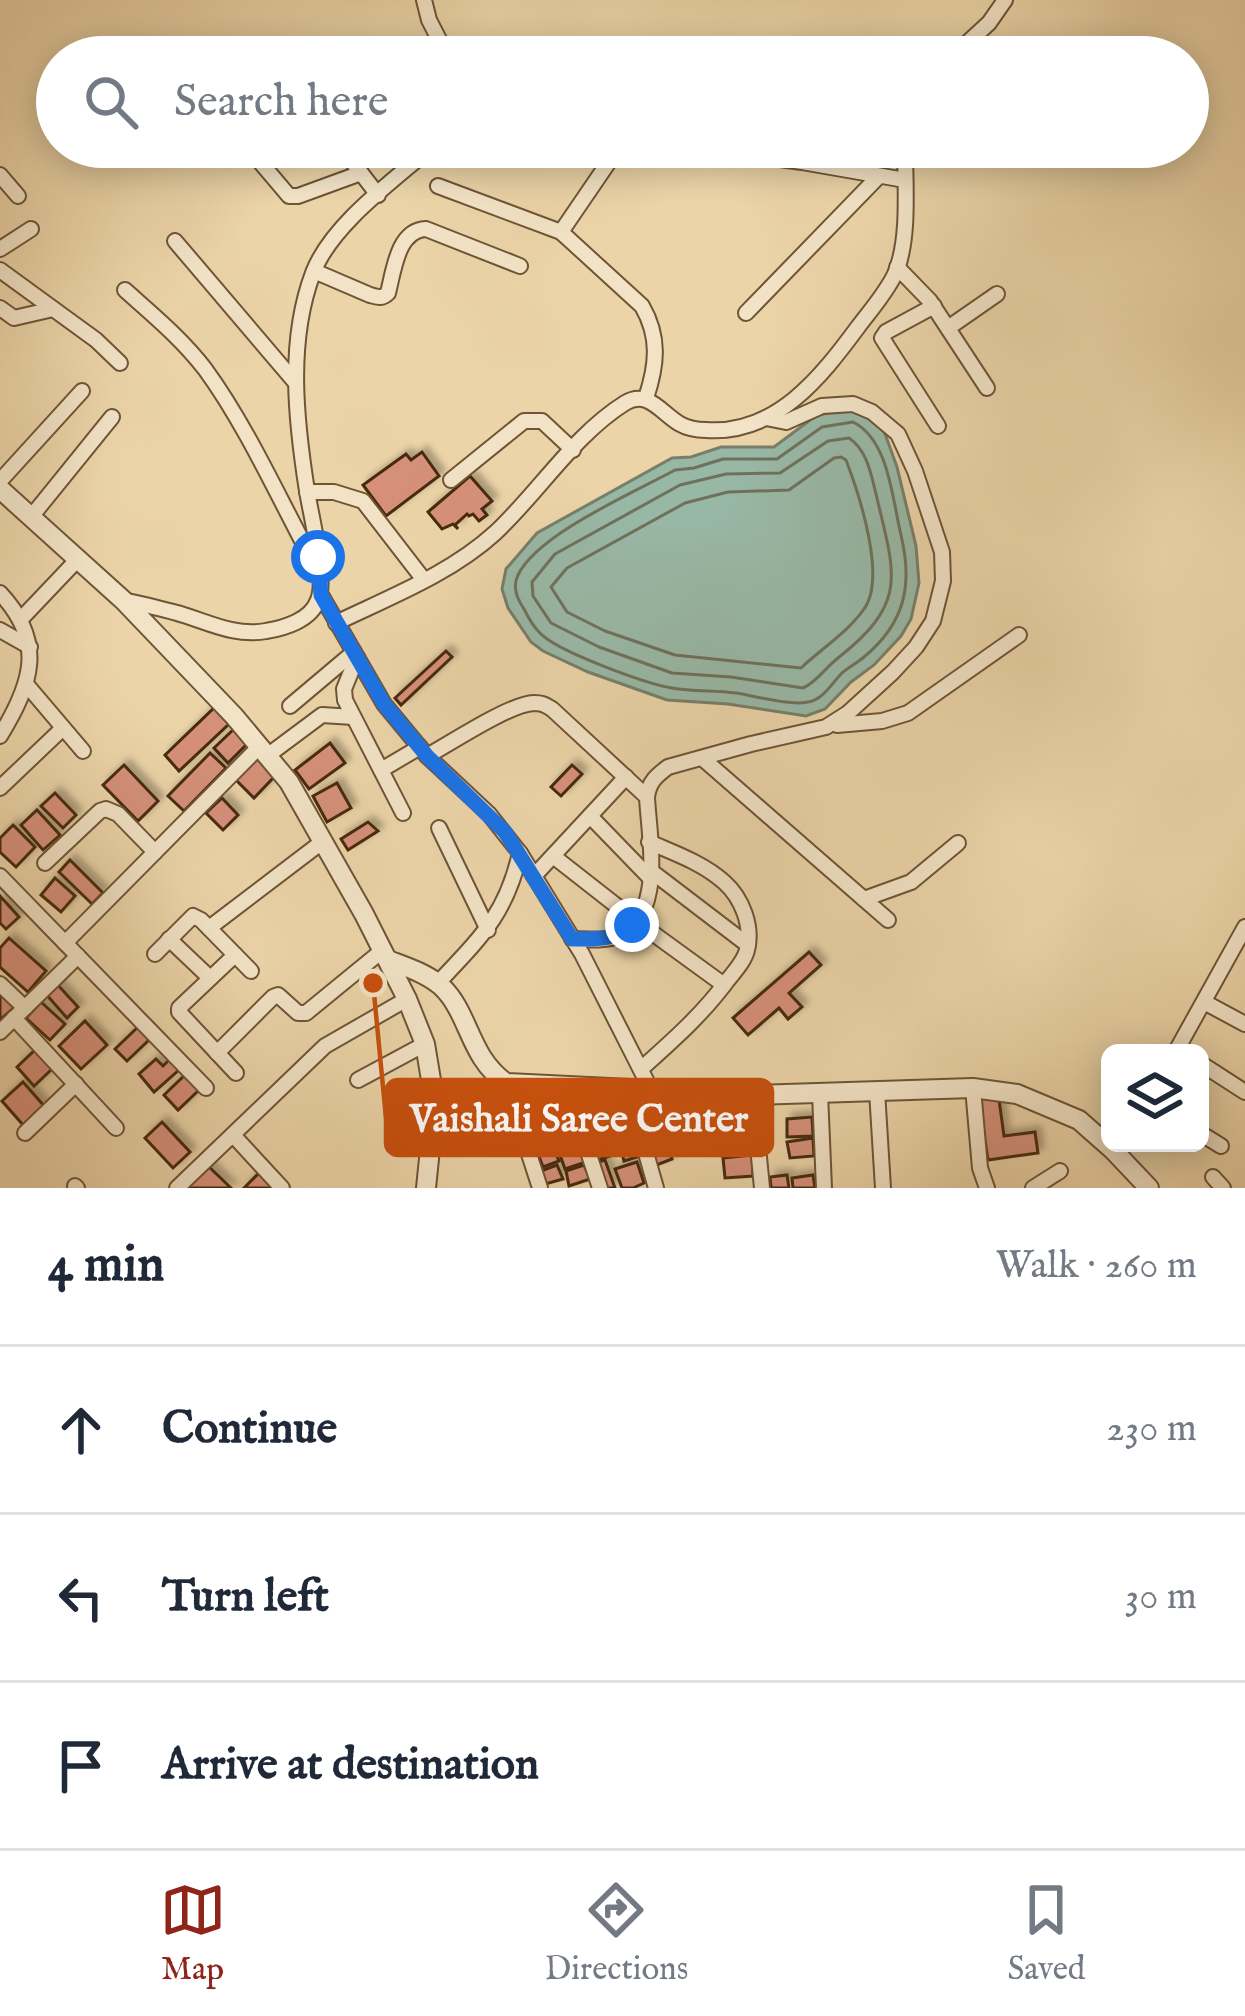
<!DOCTYPE html>
<html lang="en">
<head>
<meta charset="utf-8">
<style>
  :root { --surface:#fff; --page:#f2f2f3; --text:#1f2937; --muted:#747a83; --line:#e0e1e3; --accent:#8f2418 }
  body { margin:0; font-family:"IM FELL English",serif; background:var(--page); color:var(--text) }
  .controls { position:absolute; right:36px; bottom:36px; display:grid; overflow:hidden; border-radius:18px; box-shadow:0 6px 30px #0003 }
  .controls button { width:108px; height:108px; display:grid; place-items:center; padding:0; border:0; border-bottom:3px solid var(--line); background:var(--surface); color:var(--text); font:60px sans-serif }
  .stop { position:absolute; width:36px; height:36px; margin:-27px; border:9px solid #1a73e8; border-radius:50%; background:#fff }
  .stop.end { background:#1a73e8; border-color:#fff; box-shadow:0 3px 12px #0008 }
  .list { margin:0; padding:0; list-style:none }
  h2 { display:flex; justify-content:space-between; align-items:center; height:156px; margin:0; padding:0 48px; font-size:51px }
  h2 small { font-size:39px; font-weight:400; color:var(--muted) }
  .list li { display:grid; grid-template-columns:78px 1fr auto; gap:36px; align-items:center; box-sizing:border-box; height:168px; padding:0 48px; border-top:3px solid var(--line) }
  .list b { display:block; font-size:45px; white-space:nowrap }
  .list em { font-size:39px; font-style:normal; color:var(--muted) }
  .icon { flex:none; width:66px; height:66px; fill:none; stroke:currentColor; stroke-width:2; stroke-linecap:round; stroke-linejoin:round }
  .map { position:relative; flex:none; width:1245px; height:1188px; overflow:hidden }
  .search { position:absolute; background:var(--surface); box-shadow:0 6px 30px #0003; left:36px; right:36px; top:36px; height:132px; display:flex; align-items:center; gap:30px; box-sizing:border-box; padding:0 42px; border-radius:66px; color:var(--muted); font-size:45px }
  .sheet { height:660px; background:var(--surface) }
  nav { display:flex; justify-content:space-around; align-items:center; box-sizing:border-box; height:168px; border-top:3px solid var(--line); background:var(--surface); font-size:33px; color:var(--muted) }
  nav a { display:grid; justify-items:center; gap:6px }
  nav .on { color:var(--accent) }
  .map>svg:first-child { display:block }
  .water { fill:#98b8a6; stroke:#777f6a; stroke-width:3 }
  .lines { fill:none; stroke-linecap:round; stroke-linejoin:round }
  .shore { stroke:#6f715b; stroke-width:3 }
  .building { fill:#d6907a; stroke:#462a10; stroke-width:3; filter:url(#shadow) }
  .minor-casing { stroke:#6f5436; stroke-width:18 }
  .tertiary-casing { stroke:#6f5436; stroke-width:22 }
  .minor { stroke:#f2e3c6; stroke-width:14 }
  .tertiary { stroke:#f2e3c6; stroke-width:18 }
  .route { stroke:#1a73e8; stroke-width:15 }
  .leader { fill:none; stroke:#c8500d; stroke-width:4.5 }
  .callout-dot { fill:#c8500d; stroke:#f2e3c6; stroke-width:4.5 }
  .callout { fill:#c8500d; stroke:#c8500d; stroke-width:4.5 }
  .callout-label { font-size:39px; text-anchor:middle; font-weight:bold; fill:#fff }
</style>
</head>
<body>
<div class="map">
<svg width="1245" height="1188" viewBox="0 0 1245 1188">
  <defs>
    <filter id="shadow"><feDropShadow dx="5.5" dy="-5.5" stdDeviation="3" flood-color="#0004"/></filter>
  </defs>
  <rect width="100%" height="100%" fill="#ebd4a8"/>
  <filter id="stains"><feTurbulence type="fractalNoise" baseFrequency=".00167" numOctaves="4"/><feColorMatrix values="0 0 0 0 .2 0 0 0 0 .09 0 0 0 0 .02 0 0 0 .5 -.17"/></filter>
  <radialGradient id="worn" r=".72"><stop offset=".6" stop-color="#630" stop-opacity="0"/><stop offset="1" stop-color="#630" stop-opacity=".3"/></radialGradient>
  <polygon class="water" points="854,409 863,412 884,431 897,467 916,546 919,583 911,619 901,636 874,665 851,682 825,709 806,716 728,704 667,700 588,672 543,651 531,642 508,608 502,589 506,569 537,533 672,458 691,457 721,447 774,447 817,415"/>
  <g class="lines">
    <g class="shore">
      <path d="M 853,422 C 889,440 892,498 901,535 C 913,585 905,623 864,657 C 857,663 849,667 842,673 C 832,683 823,700 808,702 C 789,706 756,696 736,693 C 715,690 693,692 672,688 C 647,684 555,651 539,632 C 533,626 528,617 524,609 C 517,599 512,587 518,575 C 538,534 633,493 675,470 L 694,468 L 723,459 L 777,459 L 822,427 Z"/>
      <path d="M 849,438 C 867,450 871,474 876,494 C 895,575 909,602 838,658 C 825,668 817,682 803,688 L 731,677 L 672,673 L 599,647 L 551,623 L 533,596 L 532,582 L 555,554 L 680,485 L 726,474 L 780,473 L 828,441 Z"/>
      <path d="M 841,457 L 846,460 C 859,494 887,578 864,609 C 848,632 821,649 801,668 L 675,655 L 605,631 L 567,612 L 551,587 L 567,568 L 685,503 L 728,492 L 789,490 L 834,458 Z"/>
    </g>
  </g>
  <g class="building">
    <polygon points="422,452 439,476 386,516 363,485 406,454 411,460"/>
    <polygon points="470,476 492,501 482,509 487,515 479,521 473,514 469,516 467,514 455,525 458,529 453,524 442,529 428,512"/>
    <polygon points="446,651 452,657 401,705 395,698"/>
    <polygon points="214,708 229,724 179,771 165,755"/>
    <polygon points="234,729 248,743 228,763 214,748"/>
    <polygon points="330,743 345,763 309,789 295,770"/>
    <polygon points="210,753 226,768 184,811 168,796"/>
    <polygon points="257,758 275,776 254,798 236,780"/>
    <polygon points="124,765 158,801 138,821 103,785"/>
    <polygon points="572,765 582,774 561,796 551,787"/>
    <polygon points="337,783 351,808 327,822 313,796"/>
    <polygon points="55,793 76,815 63,828 41,806"/>
    <polygon points="222,798 238,815 223,830 206,813"/>
    <polygon points="37,810 60,835 43,850 21,825"/>
    <polygon points="368,822 378,831 348,850 341,839"/>
    <polygon points="13,825 35,847 16,867 0,852 0,838"/>
    <polygon points="70,860 103,893 92,904 59,872"/>
    <polygon points="55,878 75,896 61,912 41,895"/>
    <polygon points="0,896 19,917 6,929 0,923"/>
    <polygon points="9,938 46,971 28,992 0,967 0,948"/>
    <polygon points="809,952 821,965 789,993 802,1007 788,1019 779,1008 748,1035 733,1018"/>
    <polygon points="56,983 78,1007 67,1018 45,993"/>
    <polygon points="0,991 15,1007 0,1020"/>
    <polygon points="41,1002 65,1024 50,1040 26,1018"/>
    <polygon points="85,1021 107,1045 81,1069 59,1046"/>
    <polygon points="139,1026 151,1038 127,1061 115,1049"/>
    <polygon points="35,1050 52,1069 34,1086 17,1067"/>
    <polygon points="156,1059 163,1066 170,1059 180,1069 154,1092 139,1074"/>
    <polygon points="185,1075 199,1090 178,1110 164,1095"/>
    <polygon points="23,1082 45,1107 24,1126 2,1101"/>
    <polygon points="998,1092 1004,1136 1035,1132 1038,1153 988,1160 978,1095"/>
    <polygon points="812,1117 813,1136 787,1137 787,1119"/>
    <polygon points="162,1122 190,1152 173,1168 145,1138"/>
    <polygon points="600,1124 610,1156 595,1161 584,1130"/>
    <polygon points="631,1128 640,1156 624,1161 617,1134"/>
    <polygon points="813,1138 814,1156 790,1158 787,1142"/>
    <polygon points="579,1144 586,1162 565,1169 559,1152"/>
    <polygon points="668,1144 672,1159 654,1166 650,1151"/>
    <polygon points="552,1145 559,1161 543,1167 537,1151"/>
    <polygon points="752,1155 753,1176 725,1178 723,1158"/>
    <polygon points="605,1160 615,1188 603,1188 595,1163"/>
    <polygon points="637,1162 644,1183 633,1188 622,1188 615,1169"/>
    <polygon points="207,1165 231,1188 189,1188 187,1186"/>
    <polygon points="557,1165 563,1179 542,1185 538,1172"/>
    <polygon points="584,1165 590,1179 569,1186 566,1171"/>
    <polygon points="259,1173 273,1188 244,1188"/>
    <polygon points="787,1175 789,1188 771,1188 770,1177"/>
    <polygon points="813,1175 815,1188 793,1188 792,1178"/>
  </g>
  <g class="lines">
    <g class="minor-casing">
      <g id="minor">
        <polyline points="424,0 429,20 448,57"/>
        <polyline points="952,57 989,23 1005,0"/>
        <polyline points="341,147 378,195"/>
        <polyline points="692,147 802,162 905,180"/>
        <polyline points="261,163 289,196 298,196 361,173"/>
        <polyline points="0,175 18,196"/>
        <path d="M 438,186 L 561,232 L 642,306 C 660,337 657,365 646,398"/>
        <polyline points="561,232 619,147"/>
        <polyline points="175,241 295,382"/>
        <polyline points="0,249 31,229"/>
        <polyline points="897,267 930,301 987,388"/>
        <polyline points="0,270 96,340 120,363"/>
        <path d="M 314,271 L 370,295 C 378,297 382,299 388,293 C 394,269 398,230 426,229 L 520,266"/>
        <path d="M 125,290 C 153,315 182,339 205,369 C 248,428 280,501 315,565"/>
        <polyline points="934,306 886,332 882,338 938,426"/>
        <polyline points="0,308 14,318 53,309"/>
        <polyline points="746,313 879,176"/>
        <polyline points="948,328 997,294"/>
        <polyline points="451,480 524,421 542,421 573,450"/>
        <polyline points="0,481 82,391"/>
        <polyline points="307,492 334,492 363,501 424,580"/>
        <polyline points="31,517 112,417"/>
        <path d="M 0,593 C 46,642 32,684 0,736"/>
        <polyline points="321,595 384,704 427,756 489,814 520,853 582,954 652,1092"/>
        <path d="M 123,600 C 141,604 159,608 177,613 C 206,621 234,637 266,631 C 285,628 311,620 318,600 C 327,579 311,516 307,491 C 296,421 287,342 313,273 C 331,225 393,181 432,147"/>
        <polyline points="21,619 78,559"/>
        <path d="M 336,623 C 390,597 450,574 495,533 C 539,492 574,435 625,403 C 648,389 661,413 680,424 C 687,428 697,430 706,430 C 776,435 821,377 858,327 C 870,311 886,293 895,274 C 910,240 905,185 905,147"/>
        <polyline points="0,630 30,647"/>
        <polyline points="357,657 344,689 345,700 403,813"/>
        <polyline points="26,684 83,751"/>
        <polyline points="290,706 354,652"/>
        <polyline points="837,725 882,721 908,713 1019,635"/>
        <polyline points="267,756 322,715 353,717"/>
        <path d="M 427,756 C 451,743 509,704 534,703 C 543,703 545,705 552,709 L 647,797"/>
        <polyline points="702,758 888,920"/>
        <polyline points="381,770 420,747"/>
        <polyline points="0,788 63,728"/>
        <polyline points="590,816 651,879"/>
        <polyline points="439,828 488,930"/>
        <polyline points="553,856 636,921 724,985"/>
        <polyline points="45,863 100,811 106,809 118,814 155,852"/>
        <polyline points="651,871 748,945"/>
        <polyline points="0,876 206,1088"/>
        <polyline points="534,876 626,777"/>
        <polyline points="864,899 911,882 958,843"/>
        <polyline points="209,928 322,842"/>
        <polyline points="169,939 210,978"/>
        <path d="M 572,939 C 585,939 599,941 611,938 C 667,923 649,839 647,797 C 649,782 656,776 668,767 L 751,744 L 826,727 L 848,713 L 893,672 L 916,647 L 933,621 L 943,581 L 942,552 L 915,471 L 898,434 L 872,412 L 853,404 L 822,406 L 786,422 L 766,418"/>
        <polyline points="65,943 259,747"/>
        <polyline points="155,954 193,916 201,920 251,971"/>
        <polyline points="235,955 179,1008 179,1012 236,1073"/>
        <path d="M 438,983 C 479,939 506,915 520,853"/>
        <polyline points="0,984 25,1008"/>
        <polyline points="1204,1002 1245,1024"/>
        <polyline points="14,1018 116,1128"/>
        <polyline points="0,1032 78,956"/>
        <polyline points="217,1053 273,997 278,995 298,1013 306,1013 383,950"/>
        <polyline points="1175,1053 1245,927"/>
        <polyline points="1200,1063 1245,1092"/>
        <path d="M 641,1069 C 672,1041 702,1015 727,981 C 734,972 744,962 747,950 C 753,926 742,898 724,882 C 703,863 674,853 649,842"/>
        <polyline points="358,1080 425,1044"/>
        <polyline points="506,1083 540,1188"/>
        <polyline points="567,1088 600,1188"/>
        <polyline points="973,1088 980,1168 987,1188"/>
        <polyline points="628,1090 656,1188"/>
        <polyline points="877,1091 883,1188"/>
        <polyline points="820,1093 824,1188"/>
        <polyline points="753,1095 762,1188"/>
        <polyline points="25,1133 76,1084"/>
        <polyline points="1200,1133 1221,1146"/>
        <polyline points="233,1135 282,1188"/>
        <polyline points="1213,1177 1223,1188"/>
        <polyline points="75,1186 77,1188"/>
        <polyline points="177,1188 325,1046 407,999"/>
        <polyline points="1033,1188 1060,1171"/>
      </g>
    </g>
    <g class="tertiary-casing">
      <g id="tertiary">
        <polyline points="0,489 123,600 234,716 289,782 364,914 407,999 425,1044 432,1086 431,1139 426,1188"/>
        <path d="M 388,960 C 406,967 426,973 441,986 C 470,1013 468,1056 506,1083 L 753,1095 L 973,1088 L 1017,1094 L 1079,1120 L 1113,1150 L 1149,1188"/>
      </g>
    </g>
    <use href="#minor" class="minor"/>
    <use href="#tertiary" class="tertiary"/>
  </g>
  <g class="lines">
    <path class="route" d="M 318,557 L 321,595 L 384,704 L 427,756 L 505,832 L 572,939 C 596,939 613,941 632,925"/>
  </g>
  <path class="leader" d="M373 983L386 1118"/>
  <circle class="callout-dot" cx="373" cy="983" r="12"/>
  <rect class="callout" x="386" y="1080" width="386" height="75" rx="12"/>
  <g class="callout-label">
    <text x="579" y="1131">Vaishali Saree Center</text>
  </g>
  <rect width="100%" height="100%" filter="url(#stains)"/>
  <rect width="100%" height="100%" fill="url(#worn)"/>
</svg>
<div class="controls">
<button><svg class="icon" aria-label="layers" viewBox="0 0 24 24"><path d="M12 4l9 5-9 5-9-5zM3 14l9 5 9-5"/></svg></button>
</div>
<div class="stop" style="left:318px;top:557px"></div>
<div class="stop end" style="left:632px;top:925px"></div>
<div class="search"><svg class="icon" aria-label="search" viewBox="0 0 24 24"><circle cx="10" cy="10" r="6"/><path d="M15 15l6 6"/></svg>Search here</div>
</div>
<section class="sheet">
<h2>4 min<small>Walk · 260 m</small></h2>
<ul class="list">
<li><svg class="icon" aria-label="ahead" viewBox="0 0 24 24"><path d="M12 20V5M6 11l6-6 6 6"/></svg><div><b>Continue</b></div><em>230 m</em></li>
<li><svg class="icon" aria-label="left" viewBox="0 0 24 24"><path d="M17 20v-9H6M10 6l-5 5 5 5"/></svg><div><b>Turn left</b></div><em>30 m</em></li>
<li><svg class="icon" aria-label="arrive" viewBox="0 0 24 24"><path d="M6 21V4h12l-3 4 3 4H6"/></svg><div><b>Arrive at destination</b></div></li>
</ul>
</section>
<nav>
<a class="on"><svg class="icon" aria-label="map" viewBox="0 0 24 24"><path d="M3 6l6-2 6 2 6-2v14l-6 2-6-2-6 2zM9 4v14M15 6v14"/></svg>Map</a>
<a><svg class="icon" aria-label="directions" viewBox="0 0 24 24"><path d="M12 3l9 9-9 9-9-9zM9 14v-3h6M13 9l2 2-2 2"/></svg>Directions</a>
<a><svg class="icon" aria-label="saved" viewBox="0 0 24 24"><path d="M7 4h10v16l-5-4-5 4z"/></svg>Saved</a>
</nav>
</body>
</html>
